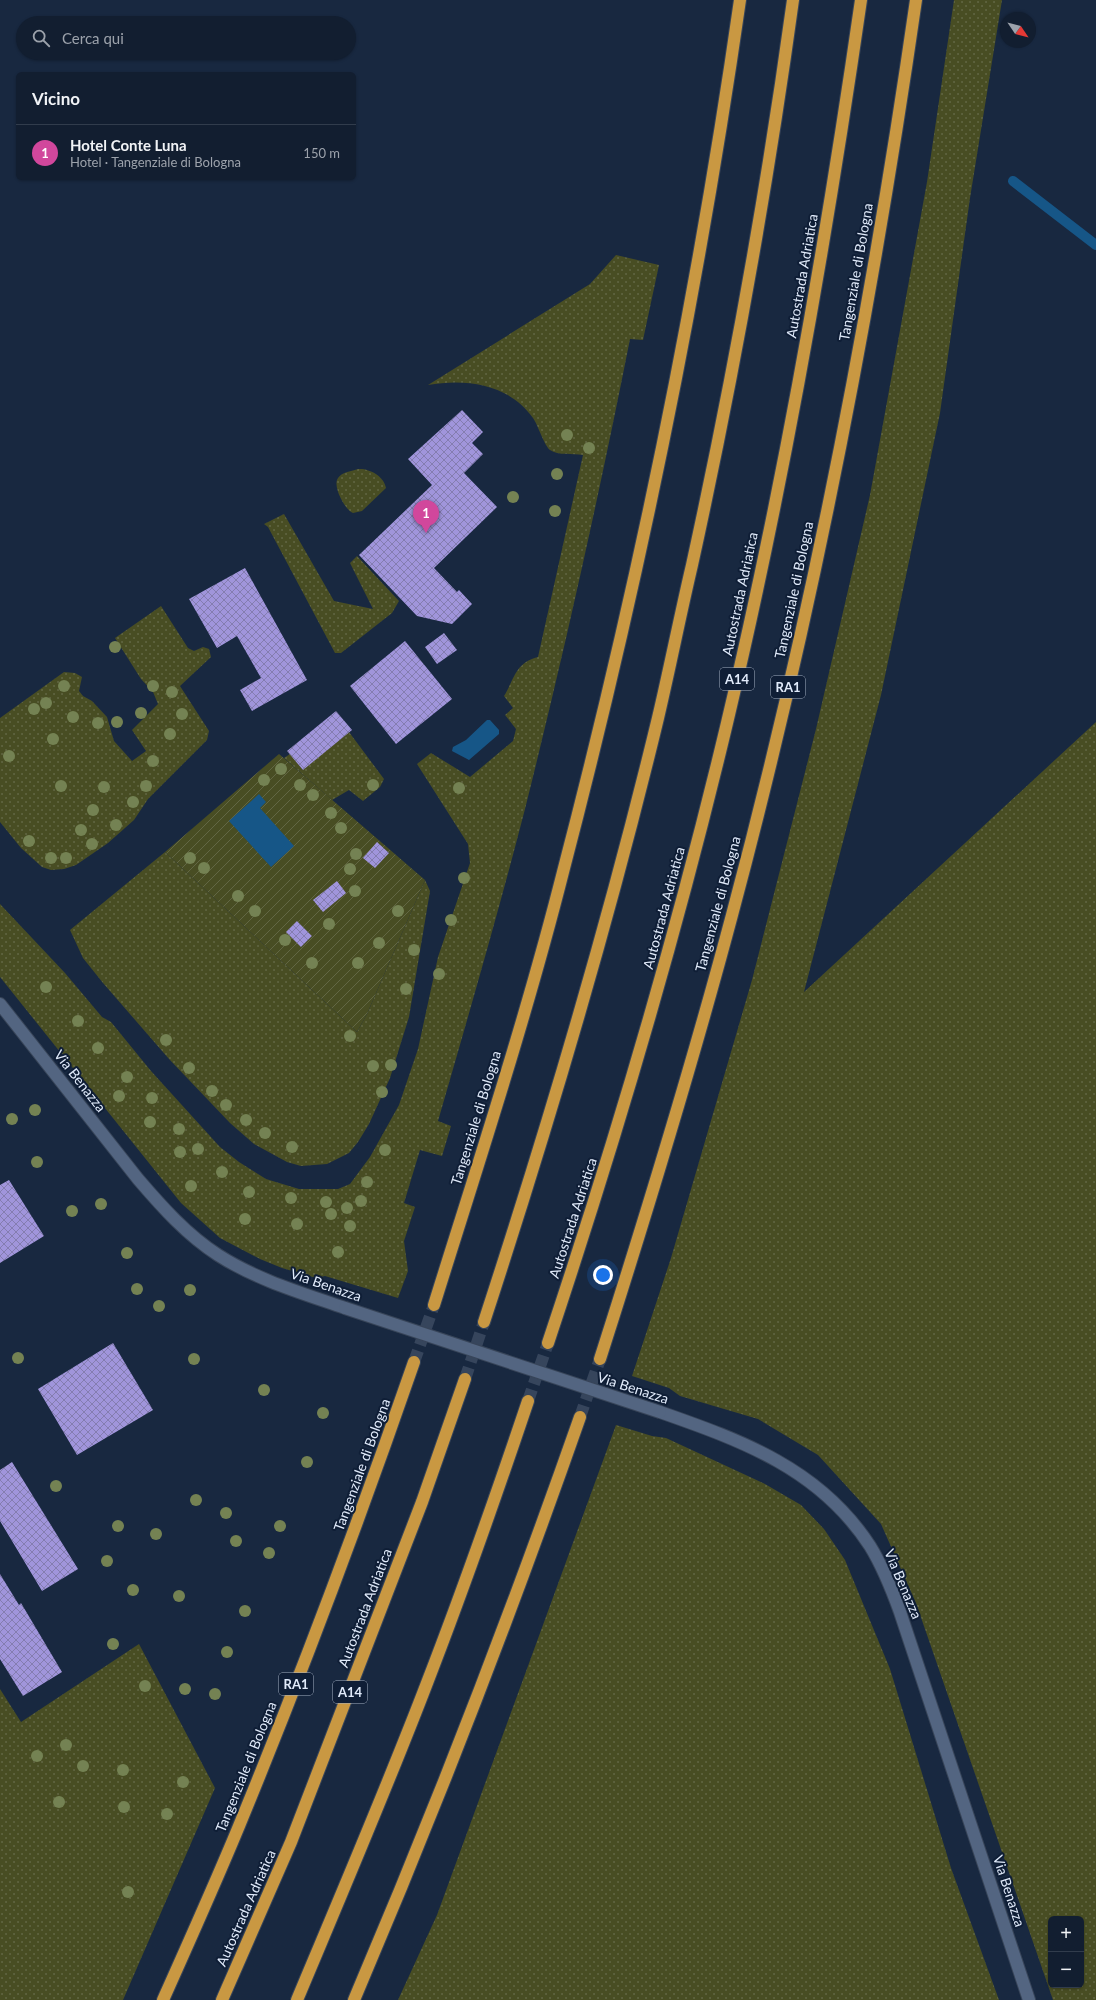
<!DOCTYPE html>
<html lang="it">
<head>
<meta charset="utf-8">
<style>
  :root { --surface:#121e30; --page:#1f2b3c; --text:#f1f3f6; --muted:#9ca2ab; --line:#313c4c; --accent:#d93025 }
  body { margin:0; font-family:Lato,sans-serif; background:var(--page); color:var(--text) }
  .controls { position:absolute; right:12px; bottom:12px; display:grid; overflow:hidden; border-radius:6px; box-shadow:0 1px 3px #0004 }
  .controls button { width:36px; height:36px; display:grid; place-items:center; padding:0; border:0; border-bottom:1px solid var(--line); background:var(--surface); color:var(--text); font:20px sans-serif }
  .compass { position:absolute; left:1000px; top:12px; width:36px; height:36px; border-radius:50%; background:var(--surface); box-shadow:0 1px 3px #0004; rotate:125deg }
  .you { position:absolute; left:603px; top:1275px; width:14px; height:14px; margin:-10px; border:3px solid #fff; border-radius:50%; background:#1a73e8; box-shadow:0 0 0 6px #1a73e833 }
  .badge { display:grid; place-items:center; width:26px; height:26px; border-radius:50%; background:var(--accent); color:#fff; font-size:13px; font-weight:700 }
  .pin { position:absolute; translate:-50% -33px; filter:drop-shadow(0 1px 2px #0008) }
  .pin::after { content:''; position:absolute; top:21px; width:14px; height:12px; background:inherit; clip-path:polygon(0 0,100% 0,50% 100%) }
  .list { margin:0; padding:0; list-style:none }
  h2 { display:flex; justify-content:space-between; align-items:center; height:52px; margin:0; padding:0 16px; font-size:17px }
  h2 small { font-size:13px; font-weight:400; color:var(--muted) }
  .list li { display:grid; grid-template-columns:26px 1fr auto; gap:12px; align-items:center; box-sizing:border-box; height:56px; padding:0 16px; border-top:1px solid var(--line) }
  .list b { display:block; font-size:15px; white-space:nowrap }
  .list p { margin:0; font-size:13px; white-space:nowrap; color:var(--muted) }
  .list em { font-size:13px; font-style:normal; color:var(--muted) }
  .icon { flex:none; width:22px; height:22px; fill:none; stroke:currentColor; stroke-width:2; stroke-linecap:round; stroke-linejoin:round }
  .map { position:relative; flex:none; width:1096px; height:2000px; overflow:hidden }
  .search { position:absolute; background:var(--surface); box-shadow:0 1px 3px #0004; left:16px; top:16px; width:340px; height:44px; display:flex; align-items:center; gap:10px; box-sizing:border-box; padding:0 14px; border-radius:22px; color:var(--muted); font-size:15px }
  .panel { position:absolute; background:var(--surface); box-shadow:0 1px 3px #0004; left:16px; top:72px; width:340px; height:108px; border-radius:6px }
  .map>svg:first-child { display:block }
  .grass { fill:url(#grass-dots); fill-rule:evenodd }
  .garden { fill:url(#garden-furrows) }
  .water { fill:#165687 }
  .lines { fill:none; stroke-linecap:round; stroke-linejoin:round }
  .stream { stroke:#165687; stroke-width:10 }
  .building { fill:url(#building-cross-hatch) }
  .highway-tunnel { stroke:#36455c; stroke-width:12; stroke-dasharray:12 6; stroke-linecap:butt }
  .street-casing { stroke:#384559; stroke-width:14 }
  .highway-casing { stroke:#384559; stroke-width:14 }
  .street { stroke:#536581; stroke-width:12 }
  .highway { stroke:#c99842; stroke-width:12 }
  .street-bridge-casing { stroke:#384559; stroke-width:14; stroke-linecap:butt }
  .street-bridge { stroke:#536581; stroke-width:12 }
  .tree { fill:#748253 }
  .labels { text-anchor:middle; stroke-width:4; stroke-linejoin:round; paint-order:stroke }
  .shield { fill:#0f1e36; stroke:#a2aec0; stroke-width:1 }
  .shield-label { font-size:13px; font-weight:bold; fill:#e1ebfb }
  .street-label { font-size:14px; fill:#e1ebfb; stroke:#0f1e36 }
</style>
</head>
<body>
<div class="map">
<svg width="1096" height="2000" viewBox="0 0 1096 2000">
  <defs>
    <pattern id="grass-dots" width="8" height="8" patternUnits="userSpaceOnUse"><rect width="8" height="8" fill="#484d23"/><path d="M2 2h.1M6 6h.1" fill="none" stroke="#626744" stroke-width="1.8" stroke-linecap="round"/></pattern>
    <pattern id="garden-furrows" width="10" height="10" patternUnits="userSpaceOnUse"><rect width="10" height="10" fill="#484d23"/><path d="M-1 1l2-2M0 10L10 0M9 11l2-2" fill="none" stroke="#626744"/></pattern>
    <pattern id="building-cross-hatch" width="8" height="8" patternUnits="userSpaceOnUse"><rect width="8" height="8" fill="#a095db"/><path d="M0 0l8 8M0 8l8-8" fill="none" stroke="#847db0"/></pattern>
  </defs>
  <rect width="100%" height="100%" fill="#182840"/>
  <g class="grass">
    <path d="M 954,0 L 1002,0 L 970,198 L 940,413 L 881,695 L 804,992 L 1096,722 L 1096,2000 L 1053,2000 L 916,1603 L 881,1524 L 818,1455 L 758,1419 L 680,1396 L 669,1388 L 632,1376 L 671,1258 L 752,980 L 816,729 L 870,495 L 927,182 ZM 1051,1919 L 1081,1919 L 1081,1985 L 1051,1985 Z"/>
    <path d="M 616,255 L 659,265 L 643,340 L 630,339 C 599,496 564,653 525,809 C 498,914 468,1017 438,1121 L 451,1126 L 442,1156 L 420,1150 L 404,1203 L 415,1207 L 404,1241 L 408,1271 L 398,1298 L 325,1276 L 316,1278 L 282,1268 L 260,1259 L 220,1238 L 181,1203 L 0,977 L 0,904 L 65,973 L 102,1017 L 111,1022 L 151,1071 L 220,1147 L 239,1162 L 266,1179 L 299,1189 L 338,1189 L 350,1184 L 370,1157 L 399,1105 L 418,1049 L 438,957 L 470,863 L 468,844 L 417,764 L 431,753 L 470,777 L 513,741 L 516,729 L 505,715 L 513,708 L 504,696 C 515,678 515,663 538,657 L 583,455 C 573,453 558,456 550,450 C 544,445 538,425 533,418 C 509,384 466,378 428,385 L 590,284 Z"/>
    <path d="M 358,469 C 369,468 384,476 386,488 L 362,511 L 353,513 C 345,510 332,486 338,478 C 342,472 352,471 358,469 Z"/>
    <polygon points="284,514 334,601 373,609 350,563 357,556 399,601 392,613 341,653 335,653 268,527 264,524"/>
    <polygon points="161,606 188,648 194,651 203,647 209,649 211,657 180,686 209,731 207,740 148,799 134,820 108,843 76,865 64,869 51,870 42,867 21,848 0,822 0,718 64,672 75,673 82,677 79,691 83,696 92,701 107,717 114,741 132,761 146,751 132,730 158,704 153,692 141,679 115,638"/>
    <polygon points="349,732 384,779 380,787 363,801 349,790 332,800 284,758 290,754"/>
    <polygon points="165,852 357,1032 367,1014 425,880 430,891 409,1017 390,1078 369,1124 358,1142 349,1153 327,1164 301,1166 287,1162 254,1144 230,1123 169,1059 103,983 83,958 70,930"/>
    <polygon points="616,1425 652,1436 666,1438 765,1484 801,1505 824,1529 845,1560 890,1669 951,1868 999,2000 398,2000 437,1915"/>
    <polygon points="139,1644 215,1788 123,2000 0,2000 0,1689 21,1722"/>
  </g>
  <polygon class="garden" points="279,754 425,880 367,1014 357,1032 165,852"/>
  <g class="water">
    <polygon points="487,720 490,720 499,730 499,734 469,760 452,751 453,747 466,740"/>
    <polygon points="259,794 266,802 260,808 294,846 271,867 229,821"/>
  </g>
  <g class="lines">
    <polyline class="stream" points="1013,181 1096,245"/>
  </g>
  <g class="building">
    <polygon points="462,410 483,432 472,443 483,454 464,473 497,507 434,568 457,592 459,590 472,604 452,624 417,616 359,555 432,485 408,459"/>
    <polygon points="245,568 307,680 252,711 240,690 261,678 237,636 217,648 189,599"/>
    <polygon points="444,633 457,650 437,664 425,647"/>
    <polygon points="405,641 452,699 396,744 350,686"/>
    <polygon points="336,711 352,730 303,770 287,751"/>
    <polygon points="377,842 389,853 375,868 363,858"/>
    <polygon points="337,881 346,893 323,912 313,900"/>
    <polygon points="297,921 312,936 301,947 286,932"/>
    <polygon points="9,1180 44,1236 0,1263 0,1185"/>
    <polygon points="113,1343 153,1410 77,1455 38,1389"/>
    <polygon points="12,1462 78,1569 42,1591 0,1521 0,1470"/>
    <polygon points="0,1574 19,1605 21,1603 62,1672 23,1696 0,1659"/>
  </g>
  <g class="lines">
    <g class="highway-tunnel">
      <polyline points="414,1362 434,1305"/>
      <polyline points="465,1379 484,1322"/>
      <polyline points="528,1401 548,1343"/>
      <polyline points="580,1417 600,1359"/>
    </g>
    <g class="street-casing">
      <g id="street">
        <path d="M 0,1004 L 138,1179 C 162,1207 187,1235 218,1255 C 257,1280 302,1293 345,1308"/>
        <path d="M 660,1412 C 743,1441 820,1469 870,1546 C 883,1567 892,1590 900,1612 L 1029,2000"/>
      </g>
    </g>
    <g class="highway-casing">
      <g id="highway">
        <path d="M 434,1305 C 479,1161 526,1018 563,872 C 638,585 698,294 740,0"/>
        <path d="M 484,1322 C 549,1123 609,921 658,718 C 670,667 680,616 692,565 C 733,378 767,190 793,0"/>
        <path d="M 548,1343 C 616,1139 677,933 727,723 C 784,484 826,243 861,0"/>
        <path d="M 600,1359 C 647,1212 692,1065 732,915 C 812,616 872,306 916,0"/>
        <path d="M 163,2000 C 189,1942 215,1884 239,1826 C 302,1673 360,1518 414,1362"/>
        <polyline points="222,2000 291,1842 422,1502 465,1379"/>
        <path d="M 297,2000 C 341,1895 386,1790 427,1683 C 463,1590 496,1496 528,1401"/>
        <path d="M 354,2000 C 436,1808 511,1614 580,1417"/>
      </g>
    </g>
    <use href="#street" class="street"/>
    <use href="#highway" class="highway"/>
    <g class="street-bridge-casing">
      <polyline id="street-bridge" points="345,1308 660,1412"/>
    </g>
    <use href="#street-bridge" class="street-bridge"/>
  </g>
  <g class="tree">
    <circle cx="567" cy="435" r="6"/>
    <circle cx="589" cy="448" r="6"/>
    <circle cx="557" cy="474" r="6"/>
    <circle cx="513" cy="497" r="6"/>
    <circle cx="555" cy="511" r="6"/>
    <circle cx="115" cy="647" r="6"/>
    <circle cx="64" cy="686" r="6"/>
    <circle cx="153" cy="686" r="6"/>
    <circle cx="172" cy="692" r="6"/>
    <circle cx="46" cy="703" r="6"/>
    <circle cx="34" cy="709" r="6"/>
    <circle cx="141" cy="713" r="6"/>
    <circle cx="182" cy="714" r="6"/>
    <circle cx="73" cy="717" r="6"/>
    <circle cx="117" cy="722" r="6"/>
    <circle cx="98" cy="723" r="6"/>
    <circle cx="170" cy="734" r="6"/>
    <circle cx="53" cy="739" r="6"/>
    <circle cx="9" cy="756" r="6"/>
    <circle cx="153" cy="761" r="6"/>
    <circle cx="281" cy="769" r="6"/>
    <circle cx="264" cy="780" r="6"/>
    <circle cx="300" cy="785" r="6"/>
    <circle cx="373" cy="785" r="6"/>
    <circle cx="61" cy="786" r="6"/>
    <circle cx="146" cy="786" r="6"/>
    <circle cx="104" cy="787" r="6"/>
    <circle cx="459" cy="788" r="6"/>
    <circle cx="313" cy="795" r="6"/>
    <circle cx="133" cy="802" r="6"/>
    <circle cx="93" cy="810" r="6"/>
    <circle cx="331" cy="813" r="6"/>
    <circle cx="116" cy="825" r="6"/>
    <circle cx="341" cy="828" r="6"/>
    <circle cx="81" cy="830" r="6"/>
    <circle cx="29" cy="841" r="6"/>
    <circle cx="92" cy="844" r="6"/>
    <circle cx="356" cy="854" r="6"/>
    <circle cx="51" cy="858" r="6"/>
    <circle cx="66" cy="858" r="6"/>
    <circle cx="190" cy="858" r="6"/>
    <circle cx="204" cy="868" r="6"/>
    <circle cx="350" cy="869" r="6"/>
    <circle cx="464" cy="878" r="6"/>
    <circle cx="355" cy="891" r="6"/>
    <circle cx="238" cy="896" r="6"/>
    <circle cx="255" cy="911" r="6"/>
    <circle cx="398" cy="911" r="6"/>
    <circle cx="451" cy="920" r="6"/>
    <circle cx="329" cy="924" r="6"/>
    <circle cx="285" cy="940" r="6"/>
    <circle cx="379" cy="943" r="6"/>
    <circle cx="414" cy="950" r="6"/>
    <circle cx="312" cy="963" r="6"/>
    <circle cx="358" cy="963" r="6"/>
    <circle cx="439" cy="974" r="6"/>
    <circle cx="46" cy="987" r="6"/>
    <circle cx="406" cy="989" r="6"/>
    <circle cx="78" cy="1021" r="6"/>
    <circle cx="350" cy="1036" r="6"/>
    <circle cx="166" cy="1040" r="6"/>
    <circle cx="98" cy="1048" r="6"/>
    <circle cx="391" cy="1065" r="6"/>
    <circle cx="373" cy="1066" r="6"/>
    <circle cx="189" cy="1068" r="6"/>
    <circle cx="127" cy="1077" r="6"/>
    <circle cx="212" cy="1091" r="6"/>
    <circle cx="382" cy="1092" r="6"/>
    <circle cx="119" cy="1096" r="6"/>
    <circle cx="152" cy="1098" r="6"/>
    <circle cx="226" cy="1105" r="6"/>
    <circle cx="35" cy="1110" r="6"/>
    <circle cx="12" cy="1119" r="6"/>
    <circle cx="246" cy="1120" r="6"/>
    <circle cx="150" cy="1122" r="6"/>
    <circle cx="179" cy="1129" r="6"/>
    <circle cx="265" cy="1133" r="6"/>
    <circle cx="292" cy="1147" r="6"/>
    <circle cx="198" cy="1149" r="6"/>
    <circle cx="385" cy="1150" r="6"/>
    <circle cx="180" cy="1152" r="6"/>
    <circle cx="37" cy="1162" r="6"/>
    <circle cx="222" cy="1172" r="6"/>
    <circle cx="367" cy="1182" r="6"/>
    <circle cx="191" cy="1186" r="6"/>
    <circle cx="249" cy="1192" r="6"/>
    <circle cx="291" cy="1198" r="6"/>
    <circle cx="361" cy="1201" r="6"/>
    <circle cx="326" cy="1202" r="6"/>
    <circle cx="101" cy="1204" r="6"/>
    <circle cx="347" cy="1208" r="6"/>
    <circle cx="72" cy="1211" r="6"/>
    <circle cx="331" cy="1214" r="6"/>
    <circle cx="245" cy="1219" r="6"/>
    <circle cx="297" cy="1224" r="6"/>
    <circle cx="350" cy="1226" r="6"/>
    <circle cx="338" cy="1252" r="6"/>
    <circle cx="127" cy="1253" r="6"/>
    <circle cx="137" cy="1289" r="6"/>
    <circle cx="190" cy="1290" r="6"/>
    <circle cx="159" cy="1306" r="6"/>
    <circle cx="18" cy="1358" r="6"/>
    <circle cx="194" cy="1359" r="6"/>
    <circle cx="264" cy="1390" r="6"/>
    <circle cx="323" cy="1413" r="6"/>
    <circle cx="307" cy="1462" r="6"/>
    <circle cx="56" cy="1486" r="6"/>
    <circle cx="196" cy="1500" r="6"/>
    <circle cx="226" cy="1513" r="6"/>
    <circle cx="118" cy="1526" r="6"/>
    <circle cx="280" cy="1526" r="6"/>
    <circle cx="156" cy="1534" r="6"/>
    <circle cx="236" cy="1541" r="6"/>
    <circle cx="269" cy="1553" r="6"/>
    <circle cx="107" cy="1561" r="6"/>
    <circle cx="133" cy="1590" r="6"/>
    <circle cx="179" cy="1596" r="6"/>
    <circle cx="245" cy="1611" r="6"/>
    <circle cx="113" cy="1644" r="6"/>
    <circle cx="227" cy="1652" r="6"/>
    <circle cx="145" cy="1686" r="6"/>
    <circle cx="185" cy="1689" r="6"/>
    <circle cx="215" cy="1694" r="6"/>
    <circle cx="66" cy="1745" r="6"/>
    <circle cx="37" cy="1756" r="6"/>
    <circle cx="83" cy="1766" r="6"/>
    <circle cx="123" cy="1770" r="6"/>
    <circle cx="183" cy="1782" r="6"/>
    <circle cx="59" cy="1802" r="6"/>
    <circle cx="124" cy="1807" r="6"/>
    <circle cx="167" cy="1814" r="6"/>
    <circle cx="128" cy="1892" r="6"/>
  </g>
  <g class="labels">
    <g class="shield">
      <rect x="720" y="668" width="34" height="22" rx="3"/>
      <rect x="771" y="676" width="34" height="22" rx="3"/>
      <rect x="279" y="1673" width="34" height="22" rx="3"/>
      <rect x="333" y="1681" width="34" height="22" rx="3"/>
    </g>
    <g class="shield-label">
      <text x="737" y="684">A14</text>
      <text x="788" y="692">RA1</text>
      <text x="296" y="1689">RA1</text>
      <text x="350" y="1697">A14</text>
    </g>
    <g class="street-label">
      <text transform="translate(856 272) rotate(-80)" y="5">Tangenziale di Bologna</text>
      <text transform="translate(802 276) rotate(-80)" y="5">Autostrada Adriatica</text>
      <text transform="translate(794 590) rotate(-78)" y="5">Tangenziale di Bologna</text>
      <text transform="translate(740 594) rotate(-78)" y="5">Autostrada Adriatica</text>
      <text transform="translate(718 904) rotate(-75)" y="5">Tangenziale di Bologna</text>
      <text transform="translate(664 908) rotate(-75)" y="5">Autostrada Adriatica</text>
      <text transform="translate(80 1081) rotate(52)" y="5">Via Benazza</text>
      <text transform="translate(476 1118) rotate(-73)" y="5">Tangenziale di Bologna</text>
      <text transform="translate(573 1218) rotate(-72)" y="5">Autostrada Adriatica</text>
      <text transform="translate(326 1285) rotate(19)" y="5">Via Benazza</text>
      <text transform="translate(633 1388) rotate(18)" y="5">Via Benazza</text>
      <text transform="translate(362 1465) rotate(-70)" y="5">Tangenziale di Bologna</text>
      <text transform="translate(903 1584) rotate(67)" y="5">Via Benazza</text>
      <text transform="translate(365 1608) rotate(-69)" y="5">Autostrada Adriatica</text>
      <text transform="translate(246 1767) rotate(-68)" y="5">Tangenziale di Bologna</text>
      <text transform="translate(1009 1891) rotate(72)" y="5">Via Benazza</text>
      <text transform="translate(246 1908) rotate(-66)" y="5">Autostrada Adriatica</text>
    </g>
  </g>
</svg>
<div class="controls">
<button>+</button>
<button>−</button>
</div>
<svg class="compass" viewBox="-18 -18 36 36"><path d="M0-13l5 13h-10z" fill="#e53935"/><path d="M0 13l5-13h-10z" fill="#9ca2ab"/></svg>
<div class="you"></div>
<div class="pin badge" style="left:426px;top:533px;background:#d1479c">1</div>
<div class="search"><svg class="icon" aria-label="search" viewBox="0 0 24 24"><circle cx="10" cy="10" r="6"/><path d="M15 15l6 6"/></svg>Cerca qui</div>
<section class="panel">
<h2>Vicino<small></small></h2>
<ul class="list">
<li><span class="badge" style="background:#d1479c">1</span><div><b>Hotel Conte Luna</b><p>Hotel · Tangenziale di Bologna</p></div><em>150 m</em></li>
</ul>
</section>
</div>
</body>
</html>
